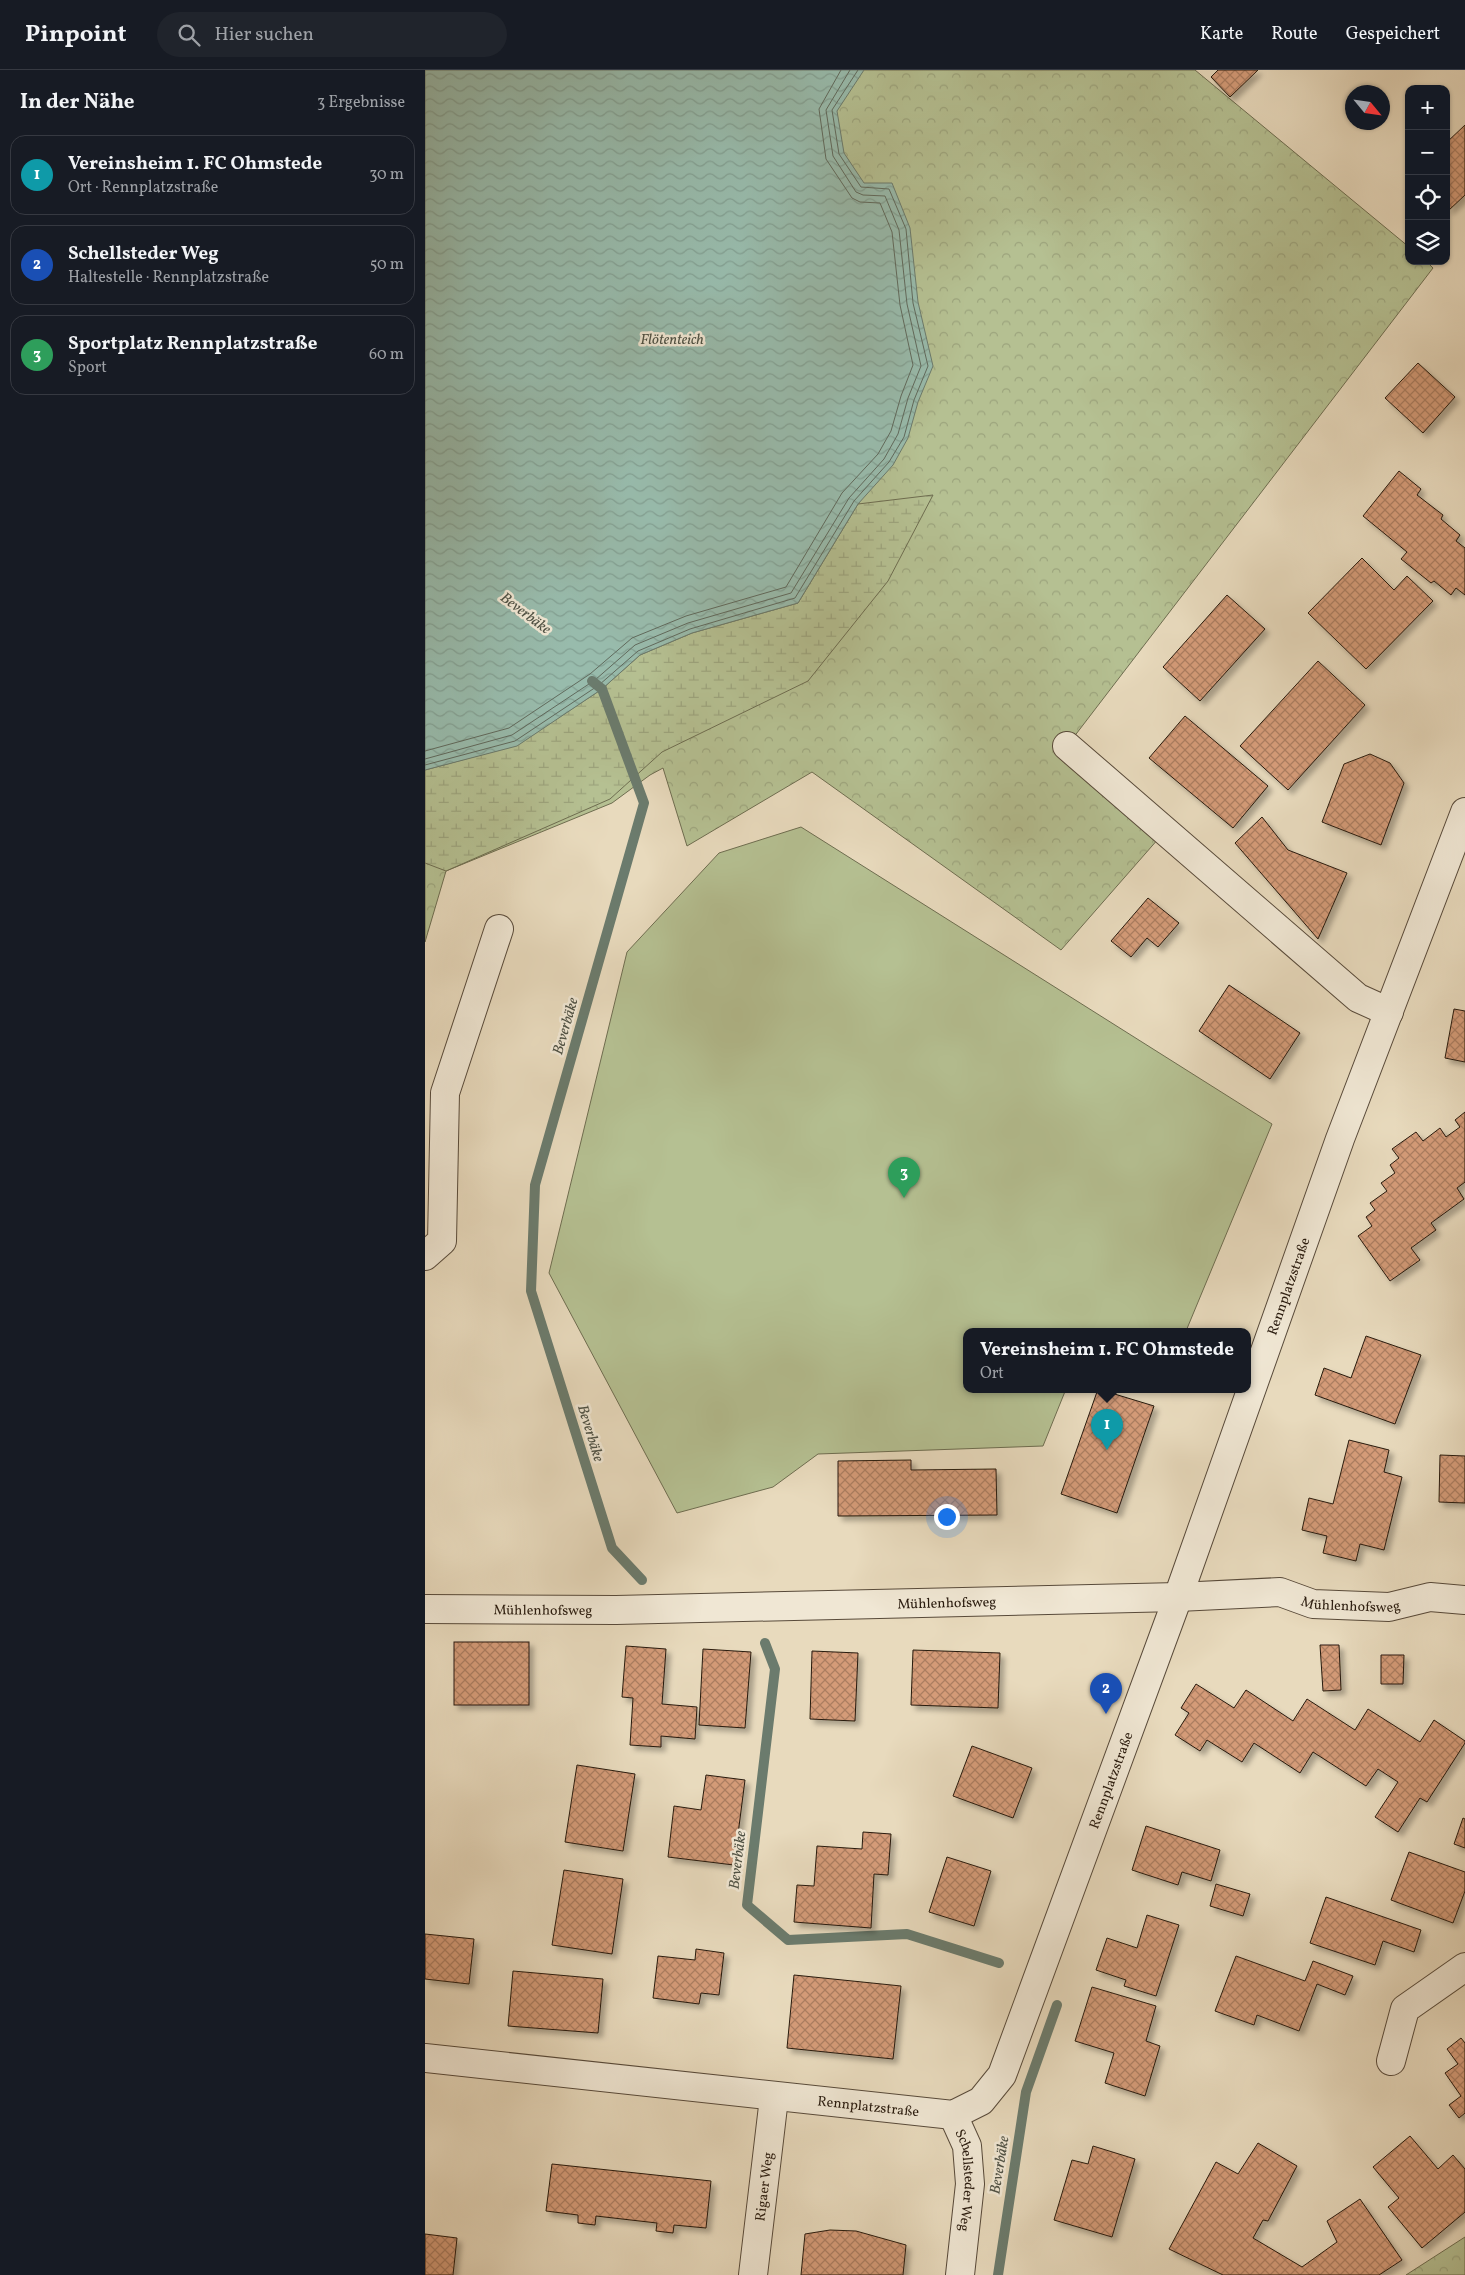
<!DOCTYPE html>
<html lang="de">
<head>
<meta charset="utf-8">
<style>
  :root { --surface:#171b24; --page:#20242c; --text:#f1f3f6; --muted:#9ea1a6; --line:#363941; --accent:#8c9099 }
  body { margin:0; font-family:Vollkorn,serif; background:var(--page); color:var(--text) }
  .controls { position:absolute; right:15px; top:15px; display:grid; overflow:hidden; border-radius:10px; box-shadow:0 1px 4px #0004 }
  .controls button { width:45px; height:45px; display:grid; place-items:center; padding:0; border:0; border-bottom:1px solid var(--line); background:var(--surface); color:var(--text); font:25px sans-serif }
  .compass { position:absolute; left:920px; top:15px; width:45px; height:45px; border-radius:50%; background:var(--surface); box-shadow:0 1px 4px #0004; rotate:119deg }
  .you { position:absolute; left:521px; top:1446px; width:18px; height:18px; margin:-12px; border:4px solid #fff; border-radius:50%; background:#1a73e8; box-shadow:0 0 0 8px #1a73e833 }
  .badge { display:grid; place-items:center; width:32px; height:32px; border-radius:50%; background:var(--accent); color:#fff; font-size:16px; font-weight:700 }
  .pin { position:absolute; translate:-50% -41px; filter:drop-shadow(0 1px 2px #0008) }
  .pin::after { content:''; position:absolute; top:26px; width:18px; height:15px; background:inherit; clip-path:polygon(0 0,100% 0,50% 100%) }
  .popup { position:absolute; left:538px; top:1258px; width:288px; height:65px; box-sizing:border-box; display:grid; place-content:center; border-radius:10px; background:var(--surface); filter:drop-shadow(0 1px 4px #0005); font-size:16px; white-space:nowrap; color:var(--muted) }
  .popup b { font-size:19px; color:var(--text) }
  .popup::after { content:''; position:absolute; left:50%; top:100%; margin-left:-10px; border:10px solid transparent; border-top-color:var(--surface) }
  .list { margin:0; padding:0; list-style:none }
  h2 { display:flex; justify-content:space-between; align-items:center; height:65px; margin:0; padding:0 20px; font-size:21px }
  h2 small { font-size:16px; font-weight:400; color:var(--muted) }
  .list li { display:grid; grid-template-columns:32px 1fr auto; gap:15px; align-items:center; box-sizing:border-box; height:80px; margin:0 10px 10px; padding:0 10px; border:1px solid var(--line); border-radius:15px }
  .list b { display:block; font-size:19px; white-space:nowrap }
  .list p { margin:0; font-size:16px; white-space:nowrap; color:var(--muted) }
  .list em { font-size:16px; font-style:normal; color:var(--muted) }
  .icon { flex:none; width:28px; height:28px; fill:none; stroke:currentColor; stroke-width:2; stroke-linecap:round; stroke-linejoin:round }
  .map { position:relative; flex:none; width:1040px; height:2205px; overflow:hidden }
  header { display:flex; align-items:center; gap:30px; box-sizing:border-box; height:70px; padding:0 25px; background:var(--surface); border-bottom:1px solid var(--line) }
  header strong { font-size:24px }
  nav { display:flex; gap:28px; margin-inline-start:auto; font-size:18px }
  .search { width:350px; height:45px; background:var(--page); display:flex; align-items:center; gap:12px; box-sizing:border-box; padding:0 18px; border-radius:28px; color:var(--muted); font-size:19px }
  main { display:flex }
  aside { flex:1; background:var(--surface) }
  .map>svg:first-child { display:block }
  .forest { fill:url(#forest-crowns); stroke:#6e6d50 }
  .wetland { fill:url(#wetland-marsh); stroke:#6e6d50 }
  .pitch { fill:#b5c092; stroke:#6e6d50 }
  .water { fill:url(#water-waves); stroke:#6b7b6d }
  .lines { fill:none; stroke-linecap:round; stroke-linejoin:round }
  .shore { stroke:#606a5d; stroke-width:1 }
  .stream { stroke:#6b7b6d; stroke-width:10 }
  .building { fill:url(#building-cross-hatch); stroke:#281a0e; filter:url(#shadow) }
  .minor-casing { stroke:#584a3a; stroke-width:30 }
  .minor { stroke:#f0e7d4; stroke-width:28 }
  .labels { text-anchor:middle; stroke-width:5; stroke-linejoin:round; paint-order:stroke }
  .street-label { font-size:14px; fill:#281a0e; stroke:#f0e7d4 }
  .water-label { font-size:15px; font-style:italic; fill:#4f5245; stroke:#f0e7d4 }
</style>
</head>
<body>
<header>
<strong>Pinpoint</strong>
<div class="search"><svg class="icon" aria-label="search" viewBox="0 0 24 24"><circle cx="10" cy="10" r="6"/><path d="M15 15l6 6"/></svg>Hier suchen</div>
<nav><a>Karte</a><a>Route</a><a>Gespeichert</a></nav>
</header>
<main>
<aside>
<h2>In der Nähe<small>3 Ergebnisse</small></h2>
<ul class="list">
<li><span class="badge" style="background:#0f9aa8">1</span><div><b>Vereinsheim 1. FC Ohmstede</b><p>Ort · Rennplatzstraße</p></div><em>30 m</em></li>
<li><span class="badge" style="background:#1a4fb4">2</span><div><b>Schellsteder Weg</b><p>Haltestelle · Rennplatzstraße</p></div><em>50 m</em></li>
<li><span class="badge" style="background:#2e9e5b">3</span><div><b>Sportplatz Rennplatzstraße</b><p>Sport</p></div><em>60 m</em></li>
</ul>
</aside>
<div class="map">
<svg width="1040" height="2205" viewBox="0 0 1040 2205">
  <defs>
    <pattern id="forest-crowns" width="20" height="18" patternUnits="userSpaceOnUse" patternTransform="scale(1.25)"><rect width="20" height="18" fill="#b5c092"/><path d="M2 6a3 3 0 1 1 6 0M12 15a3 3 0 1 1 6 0" fill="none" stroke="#9ca47d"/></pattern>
    <pattern id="wetland-marsh" width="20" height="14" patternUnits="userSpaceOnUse" patternTransform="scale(1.25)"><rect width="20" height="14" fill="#b5c092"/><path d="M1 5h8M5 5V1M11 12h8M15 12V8" fill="none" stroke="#9ca47d"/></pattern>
    <pattern id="water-waves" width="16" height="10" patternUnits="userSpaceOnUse" patternTransform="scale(1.25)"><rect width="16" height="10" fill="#98bbac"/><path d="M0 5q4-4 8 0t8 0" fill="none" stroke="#83a093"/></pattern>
    <pattern id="building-cross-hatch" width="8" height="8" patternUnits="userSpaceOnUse" patternTransform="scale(1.25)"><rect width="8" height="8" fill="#d49b78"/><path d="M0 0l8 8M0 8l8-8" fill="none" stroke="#ac7e61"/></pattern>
    <filter id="shadow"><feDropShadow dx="4.5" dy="4.5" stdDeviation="2.5" flood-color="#0004"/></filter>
  </defs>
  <rect width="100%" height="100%" fill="#e8dabd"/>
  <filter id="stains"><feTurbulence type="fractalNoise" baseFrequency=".004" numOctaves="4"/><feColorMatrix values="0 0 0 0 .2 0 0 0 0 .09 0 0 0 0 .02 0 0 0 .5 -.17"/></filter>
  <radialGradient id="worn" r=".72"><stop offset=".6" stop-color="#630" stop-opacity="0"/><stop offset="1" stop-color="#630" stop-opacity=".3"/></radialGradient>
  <g class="forest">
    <polygon points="0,0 770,0 984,177 984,191 1001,191 1008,198 645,672 734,768 636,880 387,702 262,776 238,698 225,705 187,733 21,801 0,872"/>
    <polygon points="1040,2167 1040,2205 981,2205"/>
  </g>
  <polygon class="wetland" points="508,425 463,511 383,611 237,682 185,729 21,801 0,793 0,700 92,675 177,619 215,585 267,563 373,533 433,434"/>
  <polygon class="pitch" points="376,757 847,1054 761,1261 542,1261 542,1319 641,1319 618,1376 393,1384 348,1417 252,1443 124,1203 202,882 294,783"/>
  <polygon class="water" points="0,0 439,0 412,41 419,83 439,113 467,113 485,158 493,232 508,296 493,332 483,368 468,395 433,434 373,533 267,563 215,585 177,619 92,676 0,700"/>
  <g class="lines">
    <g class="shore">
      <polyline points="0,681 84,658 165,604 207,568 261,546 361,517 417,423 453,384 466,361 476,326 488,295 475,235 467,162 455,133 435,132 427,128 401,89 394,39 416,0"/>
      <polyline points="0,689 87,665 170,610 210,575 263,553 366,523 424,428 459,389 473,364 483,328 496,296 482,234 474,160 460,126 438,125 431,122 408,86 401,40 425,0"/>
      <polyline points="0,695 90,671 174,615 213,581 265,559 370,528 429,431 464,392 479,367 489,330 503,296 488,233 481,159 464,119 436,117 414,84 407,40 433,0"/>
    </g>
    <g class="stream">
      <polyline points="167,611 177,619 219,733 110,1115 106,1221 187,1478 217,1510"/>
      <polyline points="340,1573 350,1599 322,1835 363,1870 482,1864 574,1893"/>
      <polyline points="573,2205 601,2022 632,1935"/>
    </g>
  </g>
  <g class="building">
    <polygon points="793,0 833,0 805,27 786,7"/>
    <polygon points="1040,55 1040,125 1023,141 1021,73"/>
    <polygon points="993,293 1030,327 998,363 960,328"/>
    <polygon points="974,401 996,419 992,425 1018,445 1016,449 1035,465 1031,471 1040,478 1040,525 1031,518 1026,525 1009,511 1006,513 976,489 982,482 938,446"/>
    <polygon points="937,488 969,520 982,506 1008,531 941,599 883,543"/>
    <polygon points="802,525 840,559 775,631 738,597"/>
    <polygon points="893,591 940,635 863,720 815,676"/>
    <polygon points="760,646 843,716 808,758 724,688"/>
    <polygon points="945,684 965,693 979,713 956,775 897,752 919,694"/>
    <polygon points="837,747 863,780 922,803 893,869 810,773"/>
    <polygon points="723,828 754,853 733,877 722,868 706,887 686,871"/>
    <polygon points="804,915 875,963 845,1009 774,961"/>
    <polygon points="1029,939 1040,941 1040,992 1020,988"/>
    <polygon points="1040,1042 1040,1112 1032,1118 1039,1129 1006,1153 1011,1160 986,1178 995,1190 965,1211 933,1166 947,1156 941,1147 950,1140 945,1133 962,1121 956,1113 970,1103 965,1095 974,1088 967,1079 991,1062 998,1071 1015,1058 1021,1067 1035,1057 1030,1050"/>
    <polygon points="941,1266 996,1285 970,1354 890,1325 899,1298 926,1308"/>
    <polygon points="673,1319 729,1336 692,1443 636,1424"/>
    <polygon points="924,1370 964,1380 959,1402 977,1407 959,1480 935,1474 931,1491 898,1483 902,1466 877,1460 884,1428 908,1434"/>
    <polygon points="1015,1385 1040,1386 1040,1433 1014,1432"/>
    <polygon points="486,1390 486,1400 571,1399 572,1445 413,1446 413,1391"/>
    <rect x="29" y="1572" width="75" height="63"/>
    <polygon points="895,1575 914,1575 916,1620 898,1621"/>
    <polygon points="201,1576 241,1579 237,1634 272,1637 270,1669 236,1666 236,1677 205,1675 208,1628 197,1627"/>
    <polygon points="278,1579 326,1582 320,1658 274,1655"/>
    <polygon points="488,1580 575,1583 573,1638 486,1635"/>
    <polygon points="387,1581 433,1583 430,1651 385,1649"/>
    <polygon points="956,1585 979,1585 978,1614 956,1614"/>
    <polygon points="771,1614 809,1638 821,1620 868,1651 882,1629 930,1660 943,1639 995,1672 1009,1650 1040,1671 1040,1673 1002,1732 995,1728 973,1762 950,1747 973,1712 953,1699 941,1716 888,1682 875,1703 829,1673 817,1692 782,1670 775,1681 750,1665 764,1643 756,1638"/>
    <polygon points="547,1676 607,1698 588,1748 528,1726"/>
    <polygon points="152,1695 210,1704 198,1781 140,1772"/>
    <polygon points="281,1705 320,1710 309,1795 243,1787 249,1736 276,1740"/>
    <polygon points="1038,1748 1040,1749 1040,1778 1029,1774"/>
    <polygon points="721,1756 795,1780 786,1811 757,1802 753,1815 707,1800"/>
    <polygon points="438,1762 466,1764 463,1805 449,1804 446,1858 369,1852 372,1815 389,1816 392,1776 437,1779"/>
    <polygon points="984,1782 1040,1802 1040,1821 1028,1853 966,1830"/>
    <polygon points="522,1787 566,1801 549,1856 504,1842"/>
    <polygon points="139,1800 198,1809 187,1884 127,1875"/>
    <polygon points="791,1814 825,1824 818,1846 785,1836"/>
    <polygon points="901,1827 996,1860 989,1882 958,1871 950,1895 885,1873"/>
    <polygon points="722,1845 754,1855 731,1926 699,1916 701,1910 671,1900 682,1868 712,1878"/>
    <polygon points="0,1864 49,1869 44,1914 0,1909"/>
    <polygon points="271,1879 299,1883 294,1925 276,1923 274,1934 228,1928 233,1886 270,1890"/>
    <polygon points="811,1886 880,1911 888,1891 928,1906 920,1925 892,1914 874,1961 832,1945 829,1955 790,1941"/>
    <polygon points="88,1901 178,1909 173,1963 83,1956"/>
    <polygon points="369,1905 476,1916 468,1989 362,1978"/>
    <polygon points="667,1917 731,1936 721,1971 735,1976 720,2026 680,2013 689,1983 650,1971"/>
    <polygon points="1036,1968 1040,1973 1040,2043 1034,2048 1024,2035 1036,2026 1020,2003 1033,1994 1022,1979"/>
    <polygon points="985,2066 1013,2099 1028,2085 1040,2099 1040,2142 997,2178 963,2137 974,2128 948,2097"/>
    <polygon points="833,2073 872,2096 843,2151 838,2150 828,2168 877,2197 912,2172 902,2151 935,2129 977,2190 954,2205 798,2205 744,2179 791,2092 813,2104"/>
    <polygon points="668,2076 710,2089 687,2167 629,2150 647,2090 663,2094"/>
    <polygon points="127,2094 286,2111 281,2158 249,2155 248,2163 231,2161 232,2153 171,2146 170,2155 153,2153 153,2145 121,2141"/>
    <polygon points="405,2160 431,2161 481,2175 478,2205 376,2205 380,2164"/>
    <polygon points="0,2164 32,2168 28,2205 0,2205"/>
  </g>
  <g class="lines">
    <g class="minor-casing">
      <g id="minor">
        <polyline points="642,676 933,928 964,942"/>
        <polyline points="0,1186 17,1171 20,1023 74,859"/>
        <path id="s1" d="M 0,1539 L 191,1540 L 753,1527 L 855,1522 L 888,1534 L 964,1537 L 1005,1527 L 1040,1530"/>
        <path id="s2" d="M 0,1988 L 528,2045 L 556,2031 L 577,2005 L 753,1527 L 915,1069 L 1040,742"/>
        <polyline points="966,1991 980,1939 1040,1897"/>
        <path id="s3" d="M 528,2045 L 542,2076 L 545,2114 L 535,2205"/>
        <path id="s4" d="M 328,2205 L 349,2028"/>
      </g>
    </g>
    <use href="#minor" class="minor"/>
  </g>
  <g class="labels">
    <g class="street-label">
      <text dy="5" stroke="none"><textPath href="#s2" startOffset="1435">Rennplatzstraße</textPath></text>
      <text dy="5" stroke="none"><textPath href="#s1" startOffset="928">Mühlenhofsweg</textPath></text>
      <text dy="5" stroke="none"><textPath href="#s1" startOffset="522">Mühlenhofsweg</textPath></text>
      <text dy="5" stroke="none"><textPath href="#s1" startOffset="118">Mühlenhofsweg</textPath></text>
      <text dy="5" stroke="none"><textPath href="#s2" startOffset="910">Rennplatzstraße</textPath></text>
      <text dy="5" stroke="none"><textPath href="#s2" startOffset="446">Rennplatzstraße</textPath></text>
      <text dy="5" stroke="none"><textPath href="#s3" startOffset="68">Schellsteder Weg</textPath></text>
      <text dy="5" stroke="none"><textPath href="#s4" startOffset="89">Rigaer Weg</textPath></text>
    </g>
    <g class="water-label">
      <text x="247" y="274">Flötenteich</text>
      <text transform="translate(101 543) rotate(37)" y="5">Beverbäke</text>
      <text transform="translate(140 956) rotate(-74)" y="5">Beverbäke</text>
      <text transform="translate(166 1363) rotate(73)" y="5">Beverbäke</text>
      <text transform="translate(312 1790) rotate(-83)" y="5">Beverbäke</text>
      <text transform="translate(574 2095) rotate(-81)" y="5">Beverbäke</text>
    </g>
  </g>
  <rect width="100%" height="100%" filter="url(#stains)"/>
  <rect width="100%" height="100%" fill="url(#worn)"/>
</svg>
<div class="controls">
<button>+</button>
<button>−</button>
<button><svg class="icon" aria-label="locate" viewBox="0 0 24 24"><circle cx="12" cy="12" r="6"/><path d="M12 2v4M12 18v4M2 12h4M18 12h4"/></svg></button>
<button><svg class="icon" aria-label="layers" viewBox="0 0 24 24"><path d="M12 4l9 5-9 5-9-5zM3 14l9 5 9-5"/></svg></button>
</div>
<svg class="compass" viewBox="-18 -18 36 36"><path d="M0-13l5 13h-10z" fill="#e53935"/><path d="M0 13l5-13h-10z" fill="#9ea1a6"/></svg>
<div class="you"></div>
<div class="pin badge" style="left:682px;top:1380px;background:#0f9aa8">1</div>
<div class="popup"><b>Vereinsheim 1. FC Ohmstede</b>Ort</div>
<div class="pin badge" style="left:681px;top:1644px;background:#1a4fb4">2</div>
<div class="pin badge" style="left:479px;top:1128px;background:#2e9e5b">3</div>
</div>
</main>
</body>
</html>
